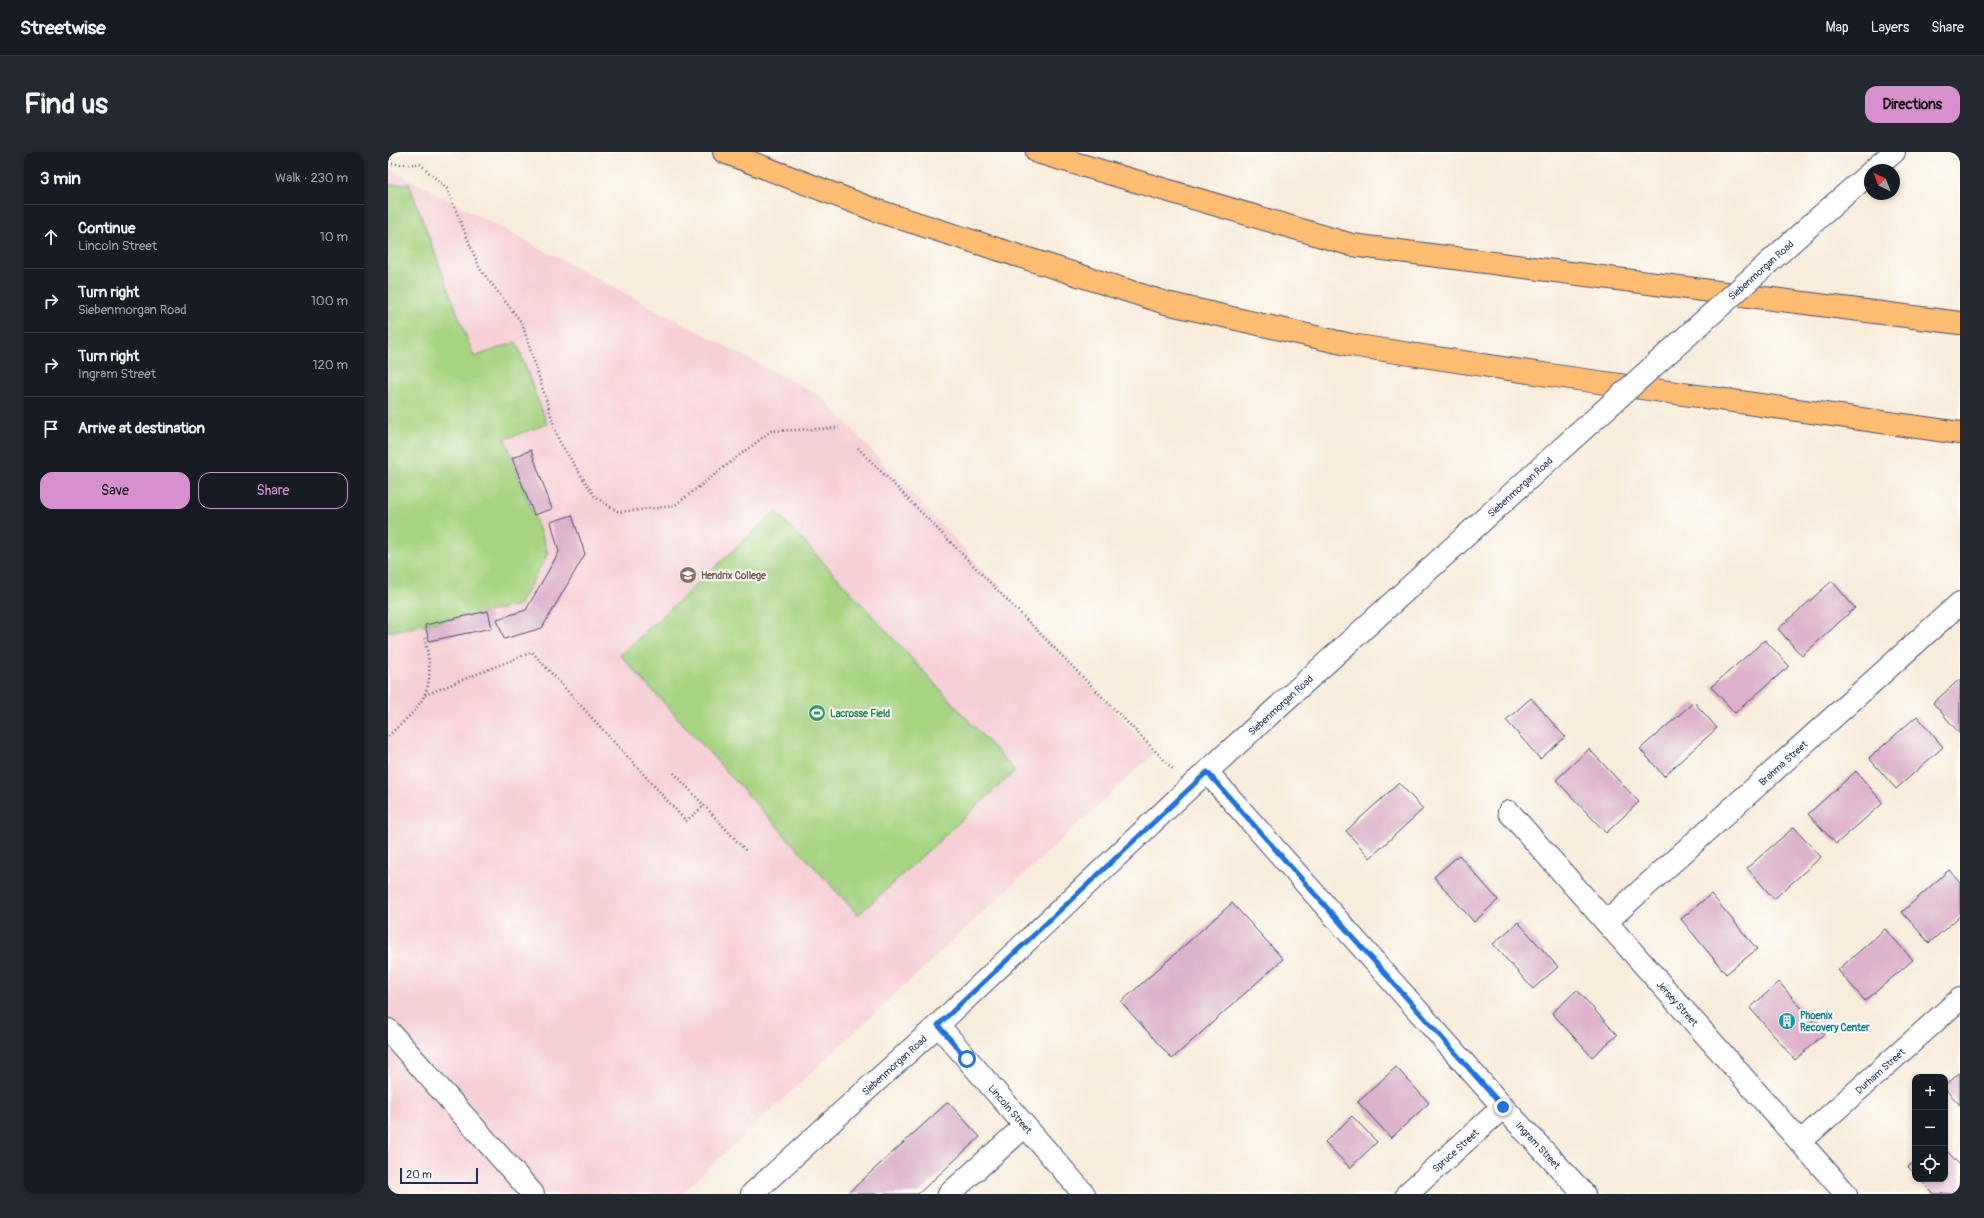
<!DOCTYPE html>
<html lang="en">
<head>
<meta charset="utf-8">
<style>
  :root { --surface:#171b24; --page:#242831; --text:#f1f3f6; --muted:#9ea1a6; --line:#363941; --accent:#d690ce }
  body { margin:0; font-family:Pangolin,sans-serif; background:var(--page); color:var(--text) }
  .controls { position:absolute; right:12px; bottom:12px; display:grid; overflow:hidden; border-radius:8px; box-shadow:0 2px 6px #0003 }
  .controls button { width:36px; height:36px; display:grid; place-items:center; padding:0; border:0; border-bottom:1px solid var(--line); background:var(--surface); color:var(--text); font:20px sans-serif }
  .compass { position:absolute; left:1476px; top:12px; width:36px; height:36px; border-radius:50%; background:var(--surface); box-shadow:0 2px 6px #0003; rotate:317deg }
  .scale { position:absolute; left:12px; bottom:10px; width:78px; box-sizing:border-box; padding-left:4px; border:2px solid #1b2f5e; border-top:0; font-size:11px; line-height:14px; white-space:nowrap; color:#1b2f5e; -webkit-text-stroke:3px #fdfcf7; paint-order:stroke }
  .stop { position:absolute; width:12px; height:12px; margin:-9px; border:3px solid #1a73e8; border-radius:50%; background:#fff }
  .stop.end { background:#1a73e8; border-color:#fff; box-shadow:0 1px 4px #0008 }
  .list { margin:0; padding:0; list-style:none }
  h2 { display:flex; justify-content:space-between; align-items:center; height:52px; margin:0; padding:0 16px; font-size:17px }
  h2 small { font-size:13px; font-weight:400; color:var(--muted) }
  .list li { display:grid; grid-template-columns:26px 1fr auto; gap:12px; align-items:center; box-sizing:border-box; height:64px; padding:0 16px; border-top:1px solid var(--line) }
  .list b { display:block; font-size:15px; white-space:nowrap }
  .list p { margin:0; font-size:13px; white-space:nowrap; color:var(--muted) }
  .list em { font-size:13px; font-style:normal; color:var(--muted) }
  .actions { display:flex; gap:8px; padding:12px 16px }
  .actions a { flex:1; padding:9px 0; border:1px solid var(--accent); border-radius:12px; text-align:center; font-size:14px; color:var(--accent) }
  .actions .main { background:var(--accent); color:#111 }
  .icon { flex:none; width:22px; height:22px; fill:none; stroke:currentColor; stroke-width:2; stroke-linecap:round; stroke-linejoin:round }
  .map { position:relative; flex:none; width:1572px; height:1042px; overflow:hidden; border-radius:12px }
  header { display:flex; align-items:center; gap:24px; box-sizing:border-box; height:56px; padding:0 20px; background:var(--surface); border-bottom:1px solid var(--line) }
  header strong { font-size:19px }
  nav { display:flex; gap:22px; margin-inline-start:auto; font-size:14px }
  .intro { display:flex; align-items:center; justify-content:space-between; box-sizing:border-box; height:96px; padding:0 24px }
  h1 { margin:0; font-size:28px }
  .button { padding:10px 18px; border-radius:12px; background:var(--accent); color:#111; font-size:14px; font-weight:700 }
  main { display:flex; gap:24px; padding:0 24px }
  aside { flex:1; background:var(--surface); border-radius:12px; box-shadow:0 2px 6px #0003 }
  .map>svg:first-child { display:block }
  .built { fill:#f7cfd5 }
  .green { fill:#a5d381; stroke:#608170 }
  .building { fill:#ddb1cb }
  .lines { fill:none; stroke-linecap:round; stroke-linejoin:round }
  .minor-casing { stroke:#3c4b71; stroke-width:24 }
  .highway-casing { stroke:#3c4b71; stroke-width:24 }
  .path { stroke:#3c4b71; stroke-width:2.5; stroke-dasharray:1 3; stroke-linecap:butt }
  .minor { stroke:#fff; stroke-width:22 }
  .highway { stroke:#febc70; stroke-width:22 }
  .minor-bridge-casing { stroke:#3c4b71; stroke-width:24; stroke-linecap:butt }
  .minor-bridge { stroke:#fff; stroke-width:22 }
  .route { stroke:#1a73e8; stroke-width:5 }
  .labels { text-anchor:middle; stroke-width:4; stroke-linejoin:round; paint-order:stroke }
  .street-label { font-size:10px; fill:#1b2f5e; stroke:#fdfcf7 }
  .education-label { font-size:10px; font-weight:bold; fill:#785e54; stroke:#fdfcf7; text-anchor:start }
  .leisure-label { font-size:10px; font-weight:bold; fill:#27864d; stroke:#fdfcf7; text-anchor:start }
  .culture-label { font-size:10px; font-weight:bold; fill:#0d838f; stroke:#fdfcf7; text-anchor:start }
</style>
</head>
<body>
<header>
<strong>Streetwise</strong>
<nav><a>Map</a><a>Layers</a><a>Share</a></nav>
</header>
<div class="intro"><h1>Find us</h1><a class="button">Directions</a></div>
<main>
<aside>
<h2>3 min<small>Walk · 230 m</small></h2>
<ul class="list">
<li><svg class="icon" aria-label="ahead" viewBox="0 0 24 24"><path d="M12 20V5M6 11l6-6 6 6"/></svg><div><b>Continue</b><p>Lincoln Street</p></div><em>10 m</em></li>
<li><svg class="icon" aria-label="right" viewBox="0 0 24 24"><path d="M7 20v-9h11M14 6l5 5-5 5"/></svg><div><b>Turn right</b><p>Siebenmorgan Road</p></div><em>100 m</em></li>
<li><svg class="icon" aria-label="right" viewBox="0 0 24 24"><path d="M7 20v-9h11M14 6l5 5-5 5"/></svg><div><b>Turn right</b><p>Ingram Street</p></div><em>120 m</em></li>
<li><svg class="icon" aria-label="arrive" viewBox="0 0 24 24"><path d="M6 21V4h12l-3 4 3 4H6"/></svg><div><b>Arrive at destination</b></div></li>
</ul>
<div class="actions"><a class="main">Save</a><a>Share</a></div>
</aside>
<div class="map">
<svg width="1572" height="1042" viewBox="0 0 1572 1042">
  <rect width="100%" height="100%" fill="#fdfcf7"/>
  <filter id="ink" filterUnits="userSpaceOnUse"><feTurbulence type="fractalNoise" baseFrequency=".025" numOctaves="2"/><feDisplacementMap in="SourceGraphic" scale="8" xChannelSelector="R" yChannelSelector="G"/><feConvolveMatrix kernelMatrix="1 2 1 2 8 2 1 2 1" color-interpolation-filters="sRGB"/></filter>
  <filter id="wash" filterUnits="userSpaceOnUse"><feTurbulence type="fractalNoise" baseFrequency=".012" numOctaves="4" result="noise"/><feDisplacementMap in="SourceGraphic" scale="16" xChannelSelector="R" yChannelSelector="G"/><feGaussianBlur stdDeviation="0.9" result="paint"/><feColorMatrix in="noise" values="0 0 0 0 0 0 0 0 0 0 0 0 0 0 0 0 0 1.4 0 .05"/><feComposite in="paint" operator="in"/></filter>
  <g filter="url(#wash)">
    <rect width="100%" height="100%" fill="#f8ecda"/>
    <polygon class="built" points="0,16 434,245 766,601 293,1042 0,1042"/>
    <g class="green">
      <polygon points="21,32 86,205 128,190 159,272 117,287 160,401 131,453 0,480 0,33"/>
      <polygon points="388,359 627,619 470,763 232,503"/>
    </g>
    <g id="blocks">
      <g class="building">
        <polygon points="143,298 164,357 146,363 124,306"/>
        <polygon points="184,363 197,402 154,476 116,487 109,467 138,458 171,400 163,370"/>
        <polygon points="1444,429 1467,456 1414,504 1390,477"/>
        <polygon points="100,459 104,476 41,489 37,473"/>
        <polygon points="1377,488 1401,514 1347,561 1323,535"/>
        <polygon points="1572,527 1572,582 1545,551"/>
        <polygon points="1143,546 1177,585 1152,607 1118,568"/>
        <polygon points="1306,550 1329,576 1276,624 1252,597"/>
        <polygon points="1529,564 1555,595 1508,637 1481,606"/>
        <polygon points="1201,597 1251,650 1218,681 1168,628"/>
        <polygon points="1468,619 1495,651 1448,692 1420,662"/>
        <polygon points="1011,631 1035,657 982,706 958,679"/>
        <polygon points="1406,675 1433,705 1386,747 1359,716"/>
        <polygon points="1071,703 1110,748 1086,770 1046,725"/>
        <polygon points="1561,718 1572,731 1572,764 1541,791 1514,760"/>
        <polygon points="1323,742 1369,797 1338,822 1293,767"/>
        <polygon points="844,751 895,807 784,907 733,850"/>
        <polygon points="1130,770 1170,815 1145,837 1105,792"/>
        <polygon points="1497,777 1525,808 1477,849 1450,818"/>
        <polygon points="1391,830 1436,882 1407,908 1362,856"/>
        <polygon points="1189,838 1229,883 1204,905 1164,861"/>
        <polygon points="1008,915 1041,951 1003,986 970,950"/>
        <polygon points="1572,920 1572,953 1557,937 1557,934"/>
        <polygon points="560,950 592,985 530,1042 459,1042"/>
        <polygon points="964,964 989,990 962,1016 937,990"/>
        <polygon points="1557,997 1572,1013 1572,1035 1565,1042 1545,1042 1532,1027 1557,1027"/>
        <polygon points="1527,1009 1527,1022 1520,1015"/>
      </g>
    </g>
  </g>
  <g filter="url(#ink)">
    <use href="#blocks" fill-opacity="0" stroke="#3c4b71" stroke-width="1"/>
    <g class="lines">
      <g class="minor-casing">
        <g id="minor">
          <polyline points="1485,18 1506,0"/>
          <polyline points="1427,69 1482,21"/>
          <path id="s1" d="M 819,620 L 1115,955 L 1196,1042"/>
          <path id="s2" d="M 1121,660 L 1458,1042"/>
          <path id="s3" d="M 1218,770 L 1572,451"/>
          <path id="s4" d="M 550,873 L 696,1042"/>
          <polyline points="0,878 145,1042"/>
          <path id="s5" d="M 1412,990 L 1572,847"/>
          <path id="s6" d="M 364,1042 L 550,873 L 802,635 L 1171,299"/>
          <polyline points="561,1042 637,974"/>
          <path id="s7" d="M 1019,1042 L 1115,955"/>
        </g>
      </g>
      <g class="highway-casing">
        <g id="highway">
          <polyline points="336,0 487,58 778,151 963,193 1161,223 1572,281"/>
          <polyline points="649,0 964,93 1572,171"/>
        </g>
      </g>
      <g class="path">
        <polyline points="0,12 32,12 59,37 92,117 134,171 171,289 207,345 231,360 286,354 383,279 451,276"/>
        <polyline points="470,296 785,617"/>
        <polyline points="37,543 144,500 298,669 316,654"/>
        <path d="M 0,584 C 39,549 49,537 36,484"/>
        <polyline points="286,621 359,700"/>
      </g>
      <use href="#minor" class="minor"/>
      <use href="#highway" class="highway"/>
      <g class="minor-bridge-casing">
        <g id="minor-bridge">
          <path id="s8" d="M 1171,299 L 1427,69"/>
        </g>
      </g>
      <use href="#minor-bridge" class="minor-bridge"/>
    </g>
  </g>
  <g class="lines" filter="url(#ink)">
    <polyline class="route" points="579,907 550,873 819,620 1115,955"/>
  </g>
  <defs>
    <g id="university-disc" transform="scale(0.9)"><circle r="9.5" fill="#8d6e63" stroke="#fdfcf7"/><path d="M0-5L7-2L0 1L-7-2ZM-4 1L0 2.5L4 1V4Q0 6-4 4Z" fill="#fff"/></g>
    <g id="stadium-disc" transform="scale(0.9)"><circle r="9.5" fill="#2e9e5b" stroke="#fdfcf7"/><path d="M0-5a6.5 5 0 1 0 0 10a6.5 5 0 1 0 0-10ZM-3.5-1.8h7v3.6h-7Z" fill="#fff"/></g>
    <g id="building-disc" transform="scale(0.9)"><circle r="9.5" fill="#0f9aa8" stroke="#fdfcf7"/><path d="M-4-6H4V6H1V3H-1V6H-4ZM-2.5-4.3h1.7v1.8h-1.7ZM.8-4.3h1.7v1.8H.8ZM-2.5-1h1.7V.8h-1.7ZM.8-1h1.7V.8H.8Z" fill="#fff"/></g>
  </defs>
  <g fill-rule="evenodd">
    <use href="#university-disc" x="300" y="423"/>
    <use href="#stadium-disc" x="429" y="561"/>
    <use href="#building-disc" x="1399" y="869"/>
  </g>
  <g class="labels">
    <g class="street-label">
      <text dy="4" stroke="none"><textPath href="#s8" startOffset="271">Siebenmorgan Road</textPath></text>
      <text dy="4" stroke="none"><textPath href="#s6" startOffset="1044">Siebenmorgan Road</textPath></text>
      <text dy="4" stroke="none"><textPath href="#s6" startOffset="720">Siebenmorgan Road</textPath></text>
      <text dy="4" stroke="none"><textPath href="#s3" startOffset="238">Brahma Street</textPath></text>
      <text dy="4" stroke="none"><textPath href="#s2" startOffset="255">Jersey Street</textPath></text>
      <text dy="4" stroke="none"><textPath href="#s6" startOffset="192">Siebenmorgan Road</textPath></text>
      <text dy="4" stroke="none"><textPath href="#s5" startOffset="107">Durham Street</textPath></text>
      <text dy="4" stroke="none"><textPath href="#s4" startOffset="111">Lincoln Street</textPath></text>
      <text dy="4" stroke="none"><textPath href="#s1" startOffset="499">Ingram Street</textPath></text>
      <text dy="4" stroke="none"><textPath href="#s7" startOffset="65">Spruce Street</textPath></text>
    </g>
    <g class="education-label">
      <text x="313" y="427">Hendrix College</text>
    </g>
    <g class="leisure-label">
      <text x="442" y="565">Lacrosse Field</text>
    </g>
    <g class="culture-label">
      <text x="1412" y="867">Phoenix<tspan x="1412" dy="12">Recovery Center</tspan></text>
    </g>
  </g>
</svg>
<div class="controls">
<button>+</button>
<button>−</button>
<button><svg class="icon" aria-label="locate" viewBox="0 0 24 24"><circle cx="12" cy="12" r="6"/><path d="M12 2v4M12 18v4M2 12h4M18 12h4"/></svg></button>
</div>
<svg class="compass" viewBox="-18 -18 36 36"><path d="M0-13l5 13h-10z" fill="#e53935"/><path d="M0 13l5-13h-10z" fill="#9ea1a6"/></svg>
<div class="scale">20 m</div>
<div class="stop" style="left:579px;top:907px"></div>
<div class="stop end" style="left:1115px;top:955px"></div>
</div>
</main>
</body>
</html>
